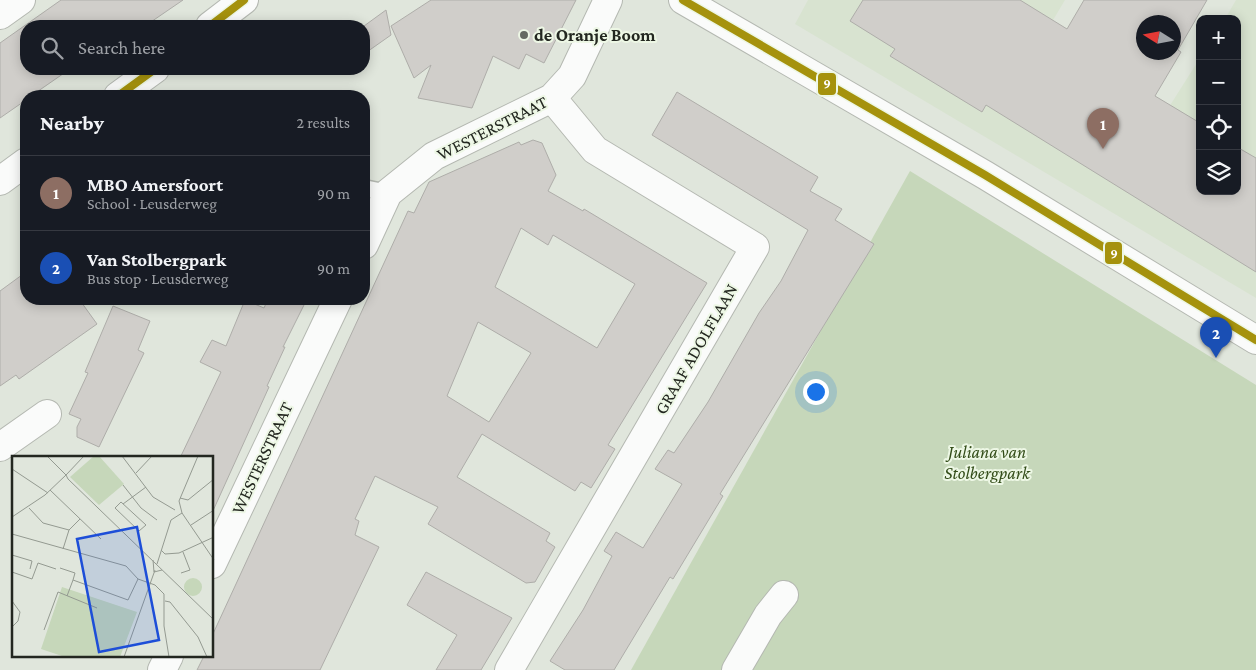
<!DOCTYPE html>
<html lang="en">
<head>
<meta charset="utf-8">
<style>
  :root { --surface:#171b24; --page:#20242c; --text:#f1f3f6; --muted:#9ea1a6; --line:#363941; --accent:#656a62 }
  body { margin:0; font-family:"Crimson Pro",serif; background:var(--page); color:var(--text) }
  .controls { position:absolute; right:15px; top:15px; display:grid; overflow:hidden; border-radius:10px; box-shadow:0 2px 12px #0003 }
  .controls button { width:45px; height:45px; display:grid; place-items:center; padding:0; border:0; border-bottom:1px solid var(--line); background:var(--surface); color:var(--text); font:25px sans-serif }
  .compass { position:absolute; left:1136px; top:15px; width:45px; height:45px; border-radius:50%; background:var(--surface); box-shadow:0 2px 12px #0003; rotate:281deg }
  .you { position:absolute; left:815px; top:391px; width:18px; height:18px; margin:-12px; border:4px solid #fff; border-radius:50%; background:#1a73e8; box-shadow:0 0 0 8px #1a73e833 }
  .badge { display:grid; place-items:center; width:32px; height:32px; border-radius:50%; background:var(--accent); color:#fff; font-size:16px; font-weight:700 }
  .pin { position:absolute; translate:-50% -41px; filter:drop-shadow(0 1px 2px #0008) }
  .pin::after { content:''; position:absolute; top:26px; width:18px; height:15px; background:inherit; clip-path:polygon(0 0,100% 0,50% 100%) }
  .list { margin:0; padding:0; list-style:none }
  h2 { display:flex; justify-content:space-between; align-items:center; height:65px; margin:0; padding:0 20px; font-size:21px }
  h2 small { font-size:16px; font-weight:400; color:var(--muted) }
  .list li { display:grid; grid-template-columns:32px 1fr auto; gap:15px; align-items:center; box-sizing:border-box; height:75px; padding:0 20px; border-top:1px solid var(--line) }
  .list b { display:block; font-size:19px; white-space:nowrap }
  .list p { margin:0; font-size:16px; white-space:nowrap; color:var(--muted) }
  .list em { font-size:16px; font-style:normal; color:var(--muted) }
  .icon { flex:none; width:28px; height:28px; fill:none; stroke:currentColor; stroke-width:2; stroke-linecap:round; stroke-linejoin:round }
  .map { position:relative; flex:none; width:1256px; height:670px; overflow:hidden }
  .search { position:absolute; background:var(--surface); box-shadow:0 2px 12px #0003; left:20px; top:20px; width:350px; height:55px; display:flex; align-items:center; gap:12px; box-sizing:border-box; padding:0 18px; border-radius:20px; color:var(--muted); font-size:19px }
  .panel { position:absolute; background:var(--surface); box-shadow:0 2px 12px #0003; left:20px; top:90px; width:350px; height:215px; border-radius:20px }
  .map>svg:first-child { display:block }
  .built { fill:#d8e3d0 }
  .green { fill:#c6d7ba }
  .building { fill:#d0ceca; stroke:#aeada9; fill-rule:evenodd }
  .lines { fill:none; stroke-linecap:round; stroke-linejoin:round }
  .lane-casing { stroke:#b4b8b1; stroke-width:19 }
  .street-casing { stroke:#b4b8b1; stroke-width:30 }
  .secondary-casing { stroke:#b4b8b1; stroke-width:30 }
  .lane { stroke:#fafbfa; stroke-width:16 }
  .street { stroke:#fafbfa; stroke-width:28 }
  .secondary { stroke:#fafbfa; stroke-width:28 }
  .bus-1-casing { stroke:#edf7e5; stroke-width:11 }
  .bus-1 { stroke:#a5920d; stroke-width:8 }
  .poi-dot { fill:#656a62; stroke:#edf7e5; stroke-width:2 }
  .labels { text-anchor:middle; stroke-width:4; stroke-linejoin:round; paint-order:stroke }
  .poi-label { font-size:18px; font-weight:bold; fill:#232720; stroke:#edf7e5; text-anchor:start }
  .street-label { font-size:18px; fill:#232720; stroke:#edf7e5 }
  .park-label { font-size:18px; font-style:italic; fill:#324c18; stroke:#edf7e5 }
  .inset-road { fill:none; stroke:#949a91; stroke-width:1 }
  .view { fill:#1d4ed8; fill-opacity:0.15; stroke:#1d4ed8; stroke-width:2.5 }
  .inset-edge { fill:none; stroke:#232720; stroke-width:2.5 }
  .line-badge { stroke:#edf7e5; stroke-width:2 }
  .badge-label { font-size:14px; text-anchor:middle; font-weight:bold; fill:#fff }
</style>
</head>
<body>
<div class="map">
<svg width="1256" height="670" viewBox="0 0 1256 670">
  <rect width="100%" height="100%" fill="#e0e6dc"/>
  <polygon class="built" points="808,0 1065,0 1043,37 1169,107 1200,58 1200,191 1237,191 1237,19 1225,19 1236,0 1256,0 1256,298 795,24"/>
  <polygon class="green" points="910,171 1256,385 1256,670 631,670"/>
  <g class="building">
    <polygon points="61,0 183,0 145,26 26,26 26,69 70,69 31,96 26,96 26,100 0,118 0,43"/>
    <polygon points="431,0 576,0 544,63 526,54 519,69 493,56 472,108 418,98 431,65 414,78 391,26"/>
    <path d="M 863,0 L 1020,0 L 1067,29 L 1084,0 L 1207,0 L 1178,50 L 1181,52 L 1155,96 L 1200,123 L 1200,191 L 1237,191 L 1237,147 L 1256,158 L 1256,272 L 986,105 L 982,112 L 890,56 L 895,49 L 850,21 ZM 1144,22 L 1174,22 L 1174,52 L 1144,52 Z"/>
    <polygon points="386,10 391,35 364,54 364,26"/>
    <polygon points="677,92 818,177 810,191 842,209 835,220 874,244 720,494 723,496 673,579 670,577 614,670 565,670 550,661 583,610 612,556 604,551 616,532 643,548 682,484 655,469 668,450 674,453 708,402 759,313 781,281 808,230 652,135"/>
    <path d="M 533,140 L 542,143 L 556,175 L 548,191 L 583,211 L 584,209 L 707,283 L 608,445 L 615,449 L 591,488 L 581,482 L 575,491 L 482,434 L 457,477 L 550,533 L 546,541 L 555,547 L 535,582 L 526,583 L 428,524 L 438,507 L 375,476 L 355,519 L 359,521 L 355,535 L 379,547 L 320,670 L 197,670 L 204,656 L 212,656 L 212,636 L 408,211 L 414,213 L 429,182 L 519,142 L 521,145 ZM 521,228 L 548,245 L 553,235 L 635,284 L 597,348 L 495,287 ZM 478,322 L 531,353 L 489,422 L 447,396 Z"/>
    <polygon points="26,272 26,299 79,299 97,324 19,379 16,375 0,386 0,291"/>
    <polygon points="268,299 307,299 283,347 285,347 267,386 269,387 212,513 212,458 180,458 221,372 200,362 212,340 226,346 245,300 264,308"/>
    <polygon points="113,306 150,321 138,350 144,353 99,447 77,437 77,427 81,419 69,414 88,373 85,372"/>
    <polygon points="426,572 512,618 481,670 436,670 457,635 407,605"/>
  </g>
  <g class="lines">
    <g class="lane-casing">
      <polyline id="lane" points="364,188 388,193"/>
    </g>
    <g class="street-casing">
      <g id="street">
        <polyline points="0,15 21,0"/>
        <polyline points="364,245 388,193 434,156 552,98 572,76 608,0"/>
        <polyline points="0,447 47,414"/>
        <polyline points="212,564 338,299"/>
        <polyline points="162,670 169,656"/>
        <polyline points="509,670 755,247 595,150 552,98"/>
        <polyline points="736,670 768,615 784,595"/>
      </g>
    </g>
    <g class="secondary-casing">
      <g id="secondary">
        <polyline points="683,0 985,175 1256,340"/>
        <polyline points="210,26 244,0"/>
        <polyline points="118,96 155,69"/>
        <polyline points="0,181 26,162"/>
      </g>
    </g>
    <use href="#lane" class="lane"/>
    <use href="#street" class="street"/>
    <use href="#secondary" class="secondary"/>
    <g class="bus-1-casing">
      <g id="bus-1">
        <polyline points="683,0 985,175 1256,340"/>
        <polyline points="210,26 244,0"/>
        <polyline points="118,96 155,69"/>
      </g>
    </g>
    <use href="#bus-1" class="bus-1"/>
  </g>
  <circle class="poi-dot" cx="524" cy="35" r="5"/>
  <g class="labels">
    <g class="poi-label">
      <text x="534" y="41">de Oranje Boom</text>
    </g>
    <g class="street-label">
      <text transform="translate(492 128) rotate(-27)" y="6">WESTERSTRAAT</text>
      <text transform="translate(696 349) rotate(-60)" y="6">GRAAF ADOLFLAAN</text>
      <text transform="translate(262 458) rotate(-65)" y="6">WESTERSTRAAT</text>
    </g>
    <g class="park-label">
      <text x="987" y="458">Juliana van<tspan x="987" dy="21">Stolbergpark</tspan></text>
    </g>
  </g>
  <g transform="translate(12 456)">
    <rect width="201" height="201" fill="#e0e6dc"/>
    <path d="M 82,0 L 87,0 L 112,28 L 87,49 L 58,21 Z" fill="#c6d7ba"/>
    <path d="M172 131a9 9 0 1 1 18 0a9 9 0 1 1-18 0ZM 50,131 L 125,156 L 108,201 L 53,201 L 29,193 Z" fill="#c6d7ba"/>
    <path class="inset-road" d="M 72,0 L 54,19 L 56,23 L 202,164M 110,0 L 141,41 L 163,54M 0,13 L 36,37M 124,17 L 140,0M 111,29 L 129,52 L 145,64M 38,34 L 89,83M 168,42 L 176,44 L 202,23M 109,46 L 134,69 L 127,75 L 103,52 ZM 111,48 L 134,31M 17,52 L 31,67 L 57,74M 170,57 L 202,104M 0,61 L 33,39 L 54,19 L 35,0M 179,69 L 202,54M 0,78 L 114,110 L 126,123 L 143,129 L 152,138 L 152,170 L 157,201M 51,93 L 57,74 L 68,63M 149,94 L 153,98 L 167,97 L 202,81M 0,99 L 20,105 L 18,113M 141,104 L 142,116 L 150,114M 145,108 L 159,64 L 170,57 L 167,45 L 186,0M 48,112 L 63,117 L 61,124 L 116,144 L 126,123M 0,116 L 20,123 L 26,107 L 44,113M 169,117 L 178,114 L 171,96M 55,140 L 61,124M 0,145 L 8,156 L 6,165 L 0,171M 153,145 L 158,146 L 186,181 L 195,201M 32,174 L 46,136 L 85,152M 112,201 L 143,114"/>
    <path class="view" d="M 125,71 L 147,184 L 87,196 L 65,83 Z"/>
    <rect width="201" height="201" class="inset-edge"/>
  </g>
  <g class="line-badge">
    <rect x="817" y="72" width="20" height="24" rx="5" fill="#a5920d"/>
    <rect x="1104" y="241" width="19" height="24" rx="5" fill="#a5920d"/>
  </g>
  <g class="badge-label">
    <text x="827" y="88">9</text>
    <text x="1114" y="258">9</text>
  </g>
</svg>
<div class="controls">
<button>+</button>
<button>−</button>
<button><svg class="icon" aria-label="locate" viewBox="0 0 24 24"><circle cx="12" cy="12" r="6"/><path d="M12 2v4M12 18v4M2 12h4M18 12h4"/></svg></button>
<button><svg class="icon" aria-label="layers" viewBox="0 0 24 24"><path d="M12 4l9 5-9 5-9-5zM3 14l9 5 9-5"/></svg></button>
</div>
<svg class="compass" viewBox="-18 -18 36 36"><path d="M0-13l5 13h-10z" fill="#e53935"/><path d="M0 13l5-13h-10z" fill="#9ea1a6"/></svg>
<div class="you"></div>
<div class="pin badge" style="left:1103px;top:149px;background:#8d6e63">1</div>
<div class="pin badge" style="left:1216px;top:358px;background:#1a4fb4">2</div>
<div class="search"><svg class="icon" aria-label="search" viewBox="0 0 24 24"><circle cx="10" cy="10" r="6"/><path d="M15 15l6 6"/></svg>Search here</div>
<section class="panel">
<h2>Nearby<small>2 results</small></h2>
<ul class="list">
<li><span class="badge" style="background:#8d6e63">1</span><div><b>MBO Amersfoort</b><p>School · Leusderweg</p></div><em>90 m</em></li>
<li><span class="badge" style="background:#1a4fb4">2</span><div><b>Van Stolbergpark</b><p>Bus stop · Leusderweg</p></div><em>90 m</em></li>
</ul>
</section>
</div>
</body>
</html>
